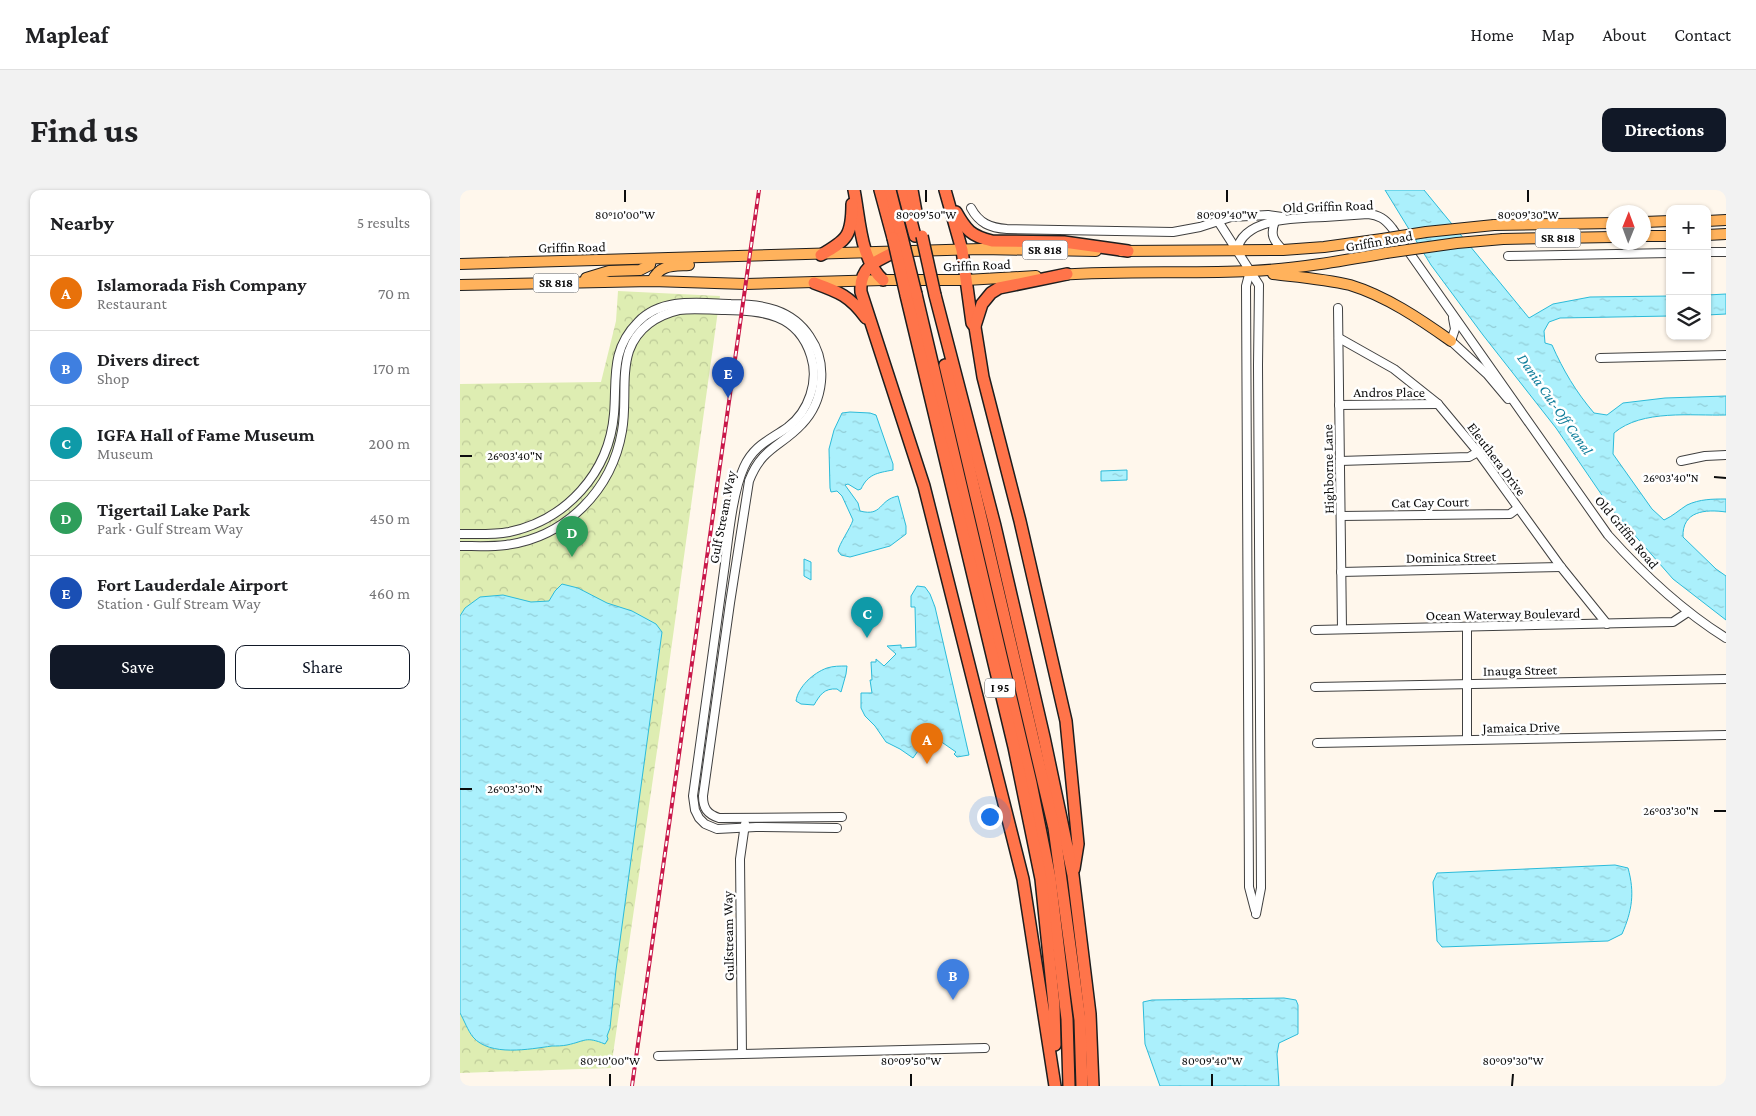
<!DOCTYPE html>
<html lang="en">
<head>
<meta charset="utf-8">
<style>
  :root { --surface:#fff; --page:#f2f2f2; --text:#202124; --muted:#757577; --line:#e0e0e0; --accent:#111827 }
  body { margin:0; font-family:"Crimson Pro",serif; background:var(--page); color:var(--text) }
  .controls { position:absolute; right:15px; top:15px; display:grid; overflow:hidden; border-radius:10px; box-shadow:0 1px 4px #0004 }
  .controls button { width:45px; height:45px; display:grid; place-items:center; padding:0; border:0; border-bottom:1px solid var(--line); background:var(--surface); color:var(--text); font:25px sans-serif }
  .compass { position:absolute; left:1146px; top:15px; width:45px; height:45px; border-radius:50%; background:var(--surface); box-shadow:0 1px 4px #0004; rotate:1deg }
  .you { position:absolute; left:529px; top:626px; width:18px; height:18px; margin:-12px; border:4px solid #fff; border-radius:50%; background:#1a73e8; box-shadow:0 0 0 8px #1a73e833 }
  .badge { display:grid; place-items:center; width:32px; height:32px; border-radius:50%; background:var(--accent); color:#fff; font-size:16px; font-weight:700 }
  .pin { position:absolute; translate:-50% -41px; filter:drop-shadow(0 1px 2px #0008) }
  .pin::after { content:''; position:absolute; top:26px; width:18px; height:15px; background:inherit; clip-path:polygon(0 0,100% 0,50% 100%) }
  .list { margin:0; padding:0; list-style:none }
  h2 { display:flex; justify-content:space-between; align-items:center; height:65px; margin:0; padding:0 20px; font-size:21px }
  h2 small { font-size:16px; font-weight:400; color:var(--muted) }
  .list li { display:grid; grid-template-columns:32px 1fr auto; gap:15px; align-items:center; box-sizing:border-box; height:75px; padding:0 20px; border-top:1px solid var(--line) }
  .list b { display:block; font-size:19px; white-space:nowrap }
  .list p { margin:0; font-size:16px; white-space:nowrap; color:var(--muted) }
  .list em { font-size:16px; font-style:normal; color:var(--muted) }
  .actions { display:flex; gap:10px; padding:15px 20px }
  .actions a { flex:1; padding:11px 0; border:1px solid var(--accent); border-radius:10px; text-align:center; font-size:18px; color:var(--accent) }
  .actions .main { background:var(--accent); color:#fff }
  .icon { flex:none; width:28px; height:28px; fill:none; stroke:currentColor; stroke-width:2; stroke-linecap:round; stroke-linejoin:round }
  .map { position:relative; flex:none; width:1266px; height:896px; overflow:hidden; border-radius:10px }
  header { display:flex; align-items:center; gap:30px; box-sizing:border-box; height:70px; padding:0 25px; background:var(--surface); border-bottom:1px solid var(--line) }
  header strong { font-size:24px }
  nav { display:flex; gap:28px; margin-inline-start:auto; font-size:18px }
  .intro { display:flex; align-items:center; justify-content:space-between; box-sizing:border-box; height:120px; padding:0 30px }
  h1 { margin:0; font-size:35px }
  .button { padding:12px 22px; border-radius:10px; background:var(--accent); color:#fff; font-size:18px; font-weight:700 }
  main { display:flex; gap:30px; padding:0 30px }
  aside { flex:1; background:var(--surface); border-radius:10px; box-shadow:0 1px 4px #0004 }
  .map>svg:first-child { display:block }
  .park { fill:url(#park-crowns) }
  .water { fill:url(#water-ripples); stroke:#2cbbd9 }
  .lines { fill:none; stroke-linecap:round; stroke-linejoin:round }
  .minor-casing { stroke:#404040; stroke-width:10 }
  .major-casing { stroke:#1e1e1e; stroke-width:12 }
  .highway-casing { stroke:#1e1e1e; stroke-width:14 }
  .minor { stroke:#fff; stroke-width:8 }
  .major { stroke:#ffb25c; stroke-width:10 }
  .highway { stroke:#ff744a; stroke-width:11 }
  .rail-casing { stroke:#c91849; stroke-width:4 }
  .rail { stroke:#fff; stroke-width:2; stroke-dasharray:5.5; stroke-linecap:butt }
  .major-bridge-casing { stroke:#1e1e1e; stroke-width:12; stroke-linecap:butt }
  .highway-bridge-casing { stroke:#1e1e1e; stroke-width:14; stroke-linecap:butt }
  .major-bridge { stroke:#ffb25c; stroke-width:10 }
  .highway-bridge { stroke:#ff744a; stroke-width:11 }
  .ticks { fill:none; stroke:#0d0d0d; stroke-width:2 }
  .labels { text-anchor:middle; stroke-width:5; stroke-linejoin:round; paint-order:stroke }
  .shield { fill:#fff; stroke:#565656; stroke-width:1 }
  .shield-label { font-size:12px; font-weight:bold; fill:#0d0d0d }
  .street-label { font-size:14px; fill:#0d0d0d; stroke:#fff }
  .water-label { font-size:15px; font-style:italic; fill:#0c7c9a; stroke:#fff }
  .ticks-label { font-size:12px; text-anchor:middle; fill:#0d0d0d; stroke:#fff; stroke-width:5; stroke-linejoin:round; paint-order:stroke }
</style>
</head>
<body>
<header>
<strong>Mapleaf</strong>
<nav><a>Home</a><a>Map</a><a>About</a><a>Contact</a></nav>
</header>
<div class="intro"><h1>Find us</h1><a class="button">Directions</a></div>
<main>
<aside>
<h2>Nearby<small>5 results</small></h2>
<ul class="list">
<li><span class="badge" style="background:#e8710a">A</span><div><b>Islamorada Fish Company</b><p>Restaurant</p></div><em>70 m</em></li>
<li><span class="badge" style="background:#3f7fe0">B</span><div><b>Divers direct</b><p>Shop</p></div><em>170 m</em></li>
<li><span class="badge" style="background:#0f9aa8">C</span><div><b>IGFA Hall of Fame Museum</b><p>Museum</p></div><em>200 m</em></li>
<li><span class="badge" style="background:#2e9e5b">D</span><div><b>Tigertail Lake Park</b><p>Park · Gulf Stream Way</p></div><em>450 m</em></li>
<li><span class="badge" style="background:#1a4fb4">E</span><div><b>Fort Lauderdale Airport</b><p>Station · Gulf Stream Way</p></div><em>460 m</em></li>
</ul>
<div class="actions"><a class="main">Save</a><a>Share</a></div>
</aside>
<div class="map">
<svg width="1266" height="896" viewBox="0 0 1266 896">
  <defs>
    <pattern id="park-crowns" width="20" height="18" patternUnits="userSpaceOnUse" patternTransform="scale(1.25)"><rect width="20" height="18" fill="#deedb2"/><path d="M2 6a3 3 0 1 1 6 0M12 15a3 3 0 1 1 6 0" fill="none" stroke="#bdca98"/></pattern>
    <pattern id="water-ripples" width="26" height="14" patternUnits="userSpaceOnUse" patternTransform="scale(1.25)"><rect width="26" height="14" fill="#abf0fc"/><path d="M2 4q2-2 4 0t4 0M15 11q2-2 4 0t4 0" fill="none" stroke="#92cdd7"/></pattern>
  </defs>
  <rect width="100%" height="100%" fill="#fff7ec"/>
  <polygon class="park" points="158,101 260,106 200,540 151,878 0,883 0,194 141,192 156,131"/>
  <g class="water">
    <path d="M 925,0 L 964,0 L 1069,128 L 1093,114 L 1130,107 L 1210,106 L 1210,126 L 1100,128 L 1089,132 L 1084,141 L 1085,153 L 1092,155 C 1103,180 1116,202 1134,223 L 1147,225 L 1163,213 L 1205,208 L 1266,206 L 1266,225 C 1232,226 1182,219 1154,243 L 1153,264 L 1192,319 L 1204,330 C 1213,326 1219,320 1227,315 C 1240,309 1252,309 1266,309 L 1266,322 C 1245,319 1222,321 1223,347 L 1256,379 L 1266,386 L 1266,430 L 1213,389 L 1150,317 L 1096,238 L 1023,145 L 971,75 Z"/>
    <polygon points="1266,104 1266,124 1247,125 1247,105"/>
    <path d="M 390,222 L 410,223 L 416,225 L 433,274 L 433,280 C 417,283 408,284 401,299 L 398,300 L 388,294 L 385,295 L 398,313 L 400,321 C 423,327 418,310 438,306 L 446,336 L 446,344 L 430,356 L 390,367 L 381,365 L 378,361 C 379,354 390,339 393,330 L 382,306 L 377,301 L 371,302 L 370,298 L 369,259 L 374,240 L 382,223 Z"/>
    <polygon points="667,280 667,290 641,291 641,281"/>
    <polygon points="344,369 351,372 351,390 344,386"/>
    <path d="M 102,394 L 118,398 L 147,413 L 172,421 L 196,434 L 202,442 L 156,780 L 150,838 L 147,846 L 148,849 L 145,854 C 125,846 126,851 107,855 C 102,856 97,856 92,856 C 70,859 30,867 13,847 C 8,841 4,830 0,823 L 0,426 L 5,418 L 20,407 L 43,405 L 71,412 L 89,411 L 95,401 Z"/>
    <polygon points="457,396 465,397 470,404 475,417 509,565 497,567 494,564 496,562 470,544 453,568 440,559 426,552 415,536 405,526 401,518 401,503 412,503 410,490 412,490 411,472 416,472 416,469 424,476 436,464 427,456 441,455 441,458 456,457 455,417 451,417 451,406"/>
    <path d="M 387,476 L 386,484 L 381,502 L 377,499 C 364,498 360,505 354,515 L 341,514 L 336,511 C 338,497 353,483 367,478 C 373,476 380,476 387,476 Z"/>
    <path d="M 1155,675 L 1168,678 C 1175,703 1172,721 1162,744 L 1148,751 L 982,757 L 977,751 L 973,692 L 977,683 Z"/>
    <polygon points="824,808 836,810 838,815 838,844 819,853 817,864 819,896 700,896 685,854 683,812 692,810"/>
  </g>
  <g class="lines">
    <g class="minor-casing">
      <g id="minor">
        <path d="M 511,18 C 519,33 530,38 547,39 L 713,42 L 740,37 L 771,27 L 808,25 L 822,27"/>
        <polyline points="758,31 799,95 798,175 801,698 796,724"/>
        <path d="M 815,31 C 810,45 813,50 823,60"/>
        <path d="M 777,61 C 782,27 839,28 865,27 C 879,26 893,25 908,24 C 919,25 925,29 932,38 L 1148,345 C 1183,384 1221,420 1266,448"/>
        <polyline points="1247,62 1266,62"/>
        <polyline points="1048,66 1210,63"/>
        <polyline points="790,81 786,96 789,697 795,720"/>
        <polyline points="878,118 882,439"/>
        <polyline points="993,128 995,139 991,151 1027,184 1048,209"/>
        <polyline points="879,148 934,179 978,214 1018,262 1101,377 1147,434"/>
        <polyline points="1140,168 1266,165"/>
        <polyline points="879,215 978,214"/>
        <polyline points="880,271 1009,267 1018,262"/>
        <polyline points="1221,271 1245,266 1266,265"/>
        <polyline points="881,326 1050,324 1058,318"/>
        <path d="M 0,344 C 16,344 33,345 49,342 C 106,330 149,283 154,224 C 157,189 150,160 178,132 C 202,107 239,113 271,114 C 302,114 332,119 350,147 C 368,173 364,211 342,234 C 321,257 302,257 289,291 L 270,413 L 243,606 C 243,618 247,624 259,628 L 382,627"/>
        <path d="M 0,356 C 15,356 31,357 46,355 C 106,347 152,300 162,241 C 167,215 161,186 169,161 C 177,138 197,125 219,120 C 234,118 250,120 265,120 C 302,121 338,123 351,166 C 359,191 349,221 328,237 C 310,250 294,255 284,277 C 272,303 268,352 264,381 C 254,456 244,531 233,606 L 235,620 L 239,628 L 245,634 L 257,639 L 296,637 L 377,638"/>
        <polyline points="881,382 1101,377"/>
        <polyline points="1007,437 1007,550"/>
        <polyline points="855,440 1213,432 1228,422"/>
        <polyline points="855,497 1266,489"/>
        <polyline points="857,553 1266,545"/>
        <polyline points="282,864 280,669 285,634"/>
        <polyline points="198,866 525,858"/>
      </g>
    </g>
    <g class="major-casing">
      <g id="major">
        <polyline points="1247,31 1266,30"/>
        <polyline points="1184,32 1210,31"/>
        <polyline points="1034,35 1154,33"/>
        <polyline points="1247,45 1266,44"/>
        <polyline points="1184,46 1210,46"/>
        <polyline points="1043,49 1154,47"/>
        <polyline points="661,61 823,60 864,57 922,49"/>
        <polyline points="0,74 521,59 636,61"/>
        <path d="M 813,84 C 839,87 865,89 890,95 C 926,106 960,129 991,151"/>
        <path d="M 601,85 C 664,80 727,84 791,81 C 836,79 881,71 926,63"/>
        <polyline points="126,88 149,81 180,80 190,75 191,69"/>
        <path d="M 192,91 C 200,74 213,76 229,75"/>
        <polyline points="0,95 192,91 286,94 423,90 506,90 576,86"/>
      </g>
    </g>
    <g class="highway-casing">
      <g id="highway">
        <path d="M 394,0 C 400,30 400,69 423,90"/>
        <polyline points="420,0 433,48"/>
        <polyline points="430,0 442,47"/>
        <polyline points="443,0 455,46"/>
        <polyline points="452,0 456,22"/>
        <polyline points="485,0 502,60 512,133 515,137 523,187 560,331 606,531 618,654 614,679"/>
        <path d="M 496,22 C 506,40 511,46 532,51 L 604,52 L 668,61"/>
        <path d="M 435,62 C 415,71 399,78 401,102 L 464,296 L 563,689 L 595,896"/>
        <path d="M 361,65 C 387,50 392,46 392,14"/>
        <path d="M 354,93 C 379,102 390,106 406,128"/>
        <polyline points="456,104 571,593 590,688 607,829 609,896"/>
        <polyline points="446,105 554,557 581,689 594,815 595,855"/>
        <polyline points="475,105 535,336 584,547 613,685 630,824 633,896"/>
        <polyline points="515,136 522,114 531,103 539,98 607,84"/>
        <polyline points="485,175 594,638 620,830 622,896"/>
      </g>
    </g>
    <use href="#minor" class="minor"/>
    <use href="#major" class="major"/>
    <use href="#highway" class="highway"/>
    <g class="rail-casing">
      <polyline id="rail" points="172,896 299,0"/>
    </g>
    <use href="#rail" class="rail"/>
    <g class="major-bridge-casing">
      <g id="major-bridge">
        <polyline points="922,49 966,42 1034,35"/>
        <polyline points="926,63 997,53 1043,49"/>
      </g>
    </g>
    <g class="highway-bridge-casing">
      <g id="highway-bridge">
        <polyline points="462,46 475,105"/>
        <polyline points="442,47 456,104"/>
        <polyline points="433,48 446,105"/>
      </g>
    </g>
    <use href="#major-bridge" class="major-bridge"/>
    <use href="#highway-bridge" class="highway-bridge"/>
  </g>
  <path class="ticks" d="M 165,12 L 165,0M 466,12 L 466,0M 767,12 L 767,0M 1068,12 L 1068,0M 0,266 L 12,266M 1254,287 L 1266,288M 0,599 L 12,599M 1254,621 L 1266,621M 150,896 L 150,884M 451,896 L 451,884M 752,896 L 752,884M 1052,896 L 1053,884"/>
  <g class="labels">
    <g class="shield">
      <rect x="1075.5" y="38.5" width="45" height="19" rx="4"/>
      <rect x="562.5" y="50.5" width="45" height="19" rx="4"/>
      <rect x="73.5" y="83.5" width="45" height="19" rx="4"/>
      <rect x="525" y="488.5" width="30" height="19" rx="4"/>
    </g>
    <g class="shield-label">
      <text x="1098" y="52">SR 818</text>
      <text x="585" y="64">SR 818</text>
      <text x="96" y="97">SR 818</text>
      <text x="540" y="502">I 95</text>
    </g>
    <g class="street-label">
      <text transform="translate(868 16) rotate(-2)" y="5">Old Griffin Road</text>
      <text transform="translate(919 51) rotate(-10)" y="5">Griffin Road</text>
      <text transform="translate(112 57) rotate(-1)" y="5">Griffin Road</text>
      <text transform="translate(517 75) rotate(-2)" y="5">Griffin Road</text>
      <text x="929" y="207">Andros Place</text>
      <text transform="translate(1037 269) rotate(53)" y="5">Eleuthera Drive</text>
      <text transform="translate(868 279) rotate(-91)" y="5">Highborne Lane</text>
      <text transform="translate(970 312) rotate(-1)" y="5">Cat Cay Court</text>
      <text transform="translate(262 327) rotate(-79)" y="5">Gulf Stream Way</text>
      <text transform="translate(1167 342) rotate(50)" y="5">Old Griffin Road</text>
      <text transform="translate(991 367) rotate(-1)" y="5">Dominica Street</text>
      <text transform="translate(1043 424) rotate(-1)" y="5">Ocean Waterway Boulevard</text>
      <text transform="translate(1060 480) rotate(-1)" y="5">Inauga Street</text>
      <text transform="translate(1061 537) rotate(-1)" y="5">Jamaica Drive</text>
      <text transform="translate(268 746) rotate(-91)" y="5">Gulfstream Way</text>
    </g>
    <g class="water-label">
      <text transform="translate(1095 214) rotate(55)" y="5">Dania Cut-Off Canal</text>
    </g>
  </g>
  <g class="ticks-label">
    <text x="165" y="29">80°10'00"W</text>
    <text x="466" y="29">80°09'50"W</text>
    <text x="767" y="29">80°09'40"W</text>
    <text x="1068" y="29">80°09'30"W</text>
    <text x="55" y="270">26°03'40"N</text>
    <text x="1211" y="292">26°03'40"N</text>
    <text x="55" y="603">26°03'30"N</text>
    <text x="1211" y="625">26°03'30"N</text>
    <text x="150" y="875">80°10'00"W</text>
    <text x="451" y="875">80°09'50"W</text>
    <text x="752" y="875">80°09'40"W</text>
    <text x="1053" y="875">80°09'30"W</text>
  </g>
</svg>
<div class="controls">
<button>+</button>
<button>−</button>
<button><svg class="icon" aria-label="layers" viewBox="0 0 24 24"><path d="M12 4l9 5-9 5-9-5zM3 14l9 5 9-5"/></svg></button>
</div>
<svg class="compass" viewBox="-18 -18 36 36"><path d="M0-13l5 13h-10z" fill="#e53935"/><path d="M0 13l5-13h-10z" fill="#757577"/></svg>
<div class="you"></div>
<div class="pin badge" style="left:467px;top:574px;background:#e8710a">A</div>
<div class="pin badge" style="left:493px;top:810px;background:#3f7fe0">B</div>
<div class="pin badge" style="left:407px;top:448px;background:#0f9aa8">C</div>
<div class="pin badge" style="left:112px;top:367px;background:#2e9e5b">D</div>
<div class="pin badge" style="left:268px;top:208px;background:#1a4fb4">E</div>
</div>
</main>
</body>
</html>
